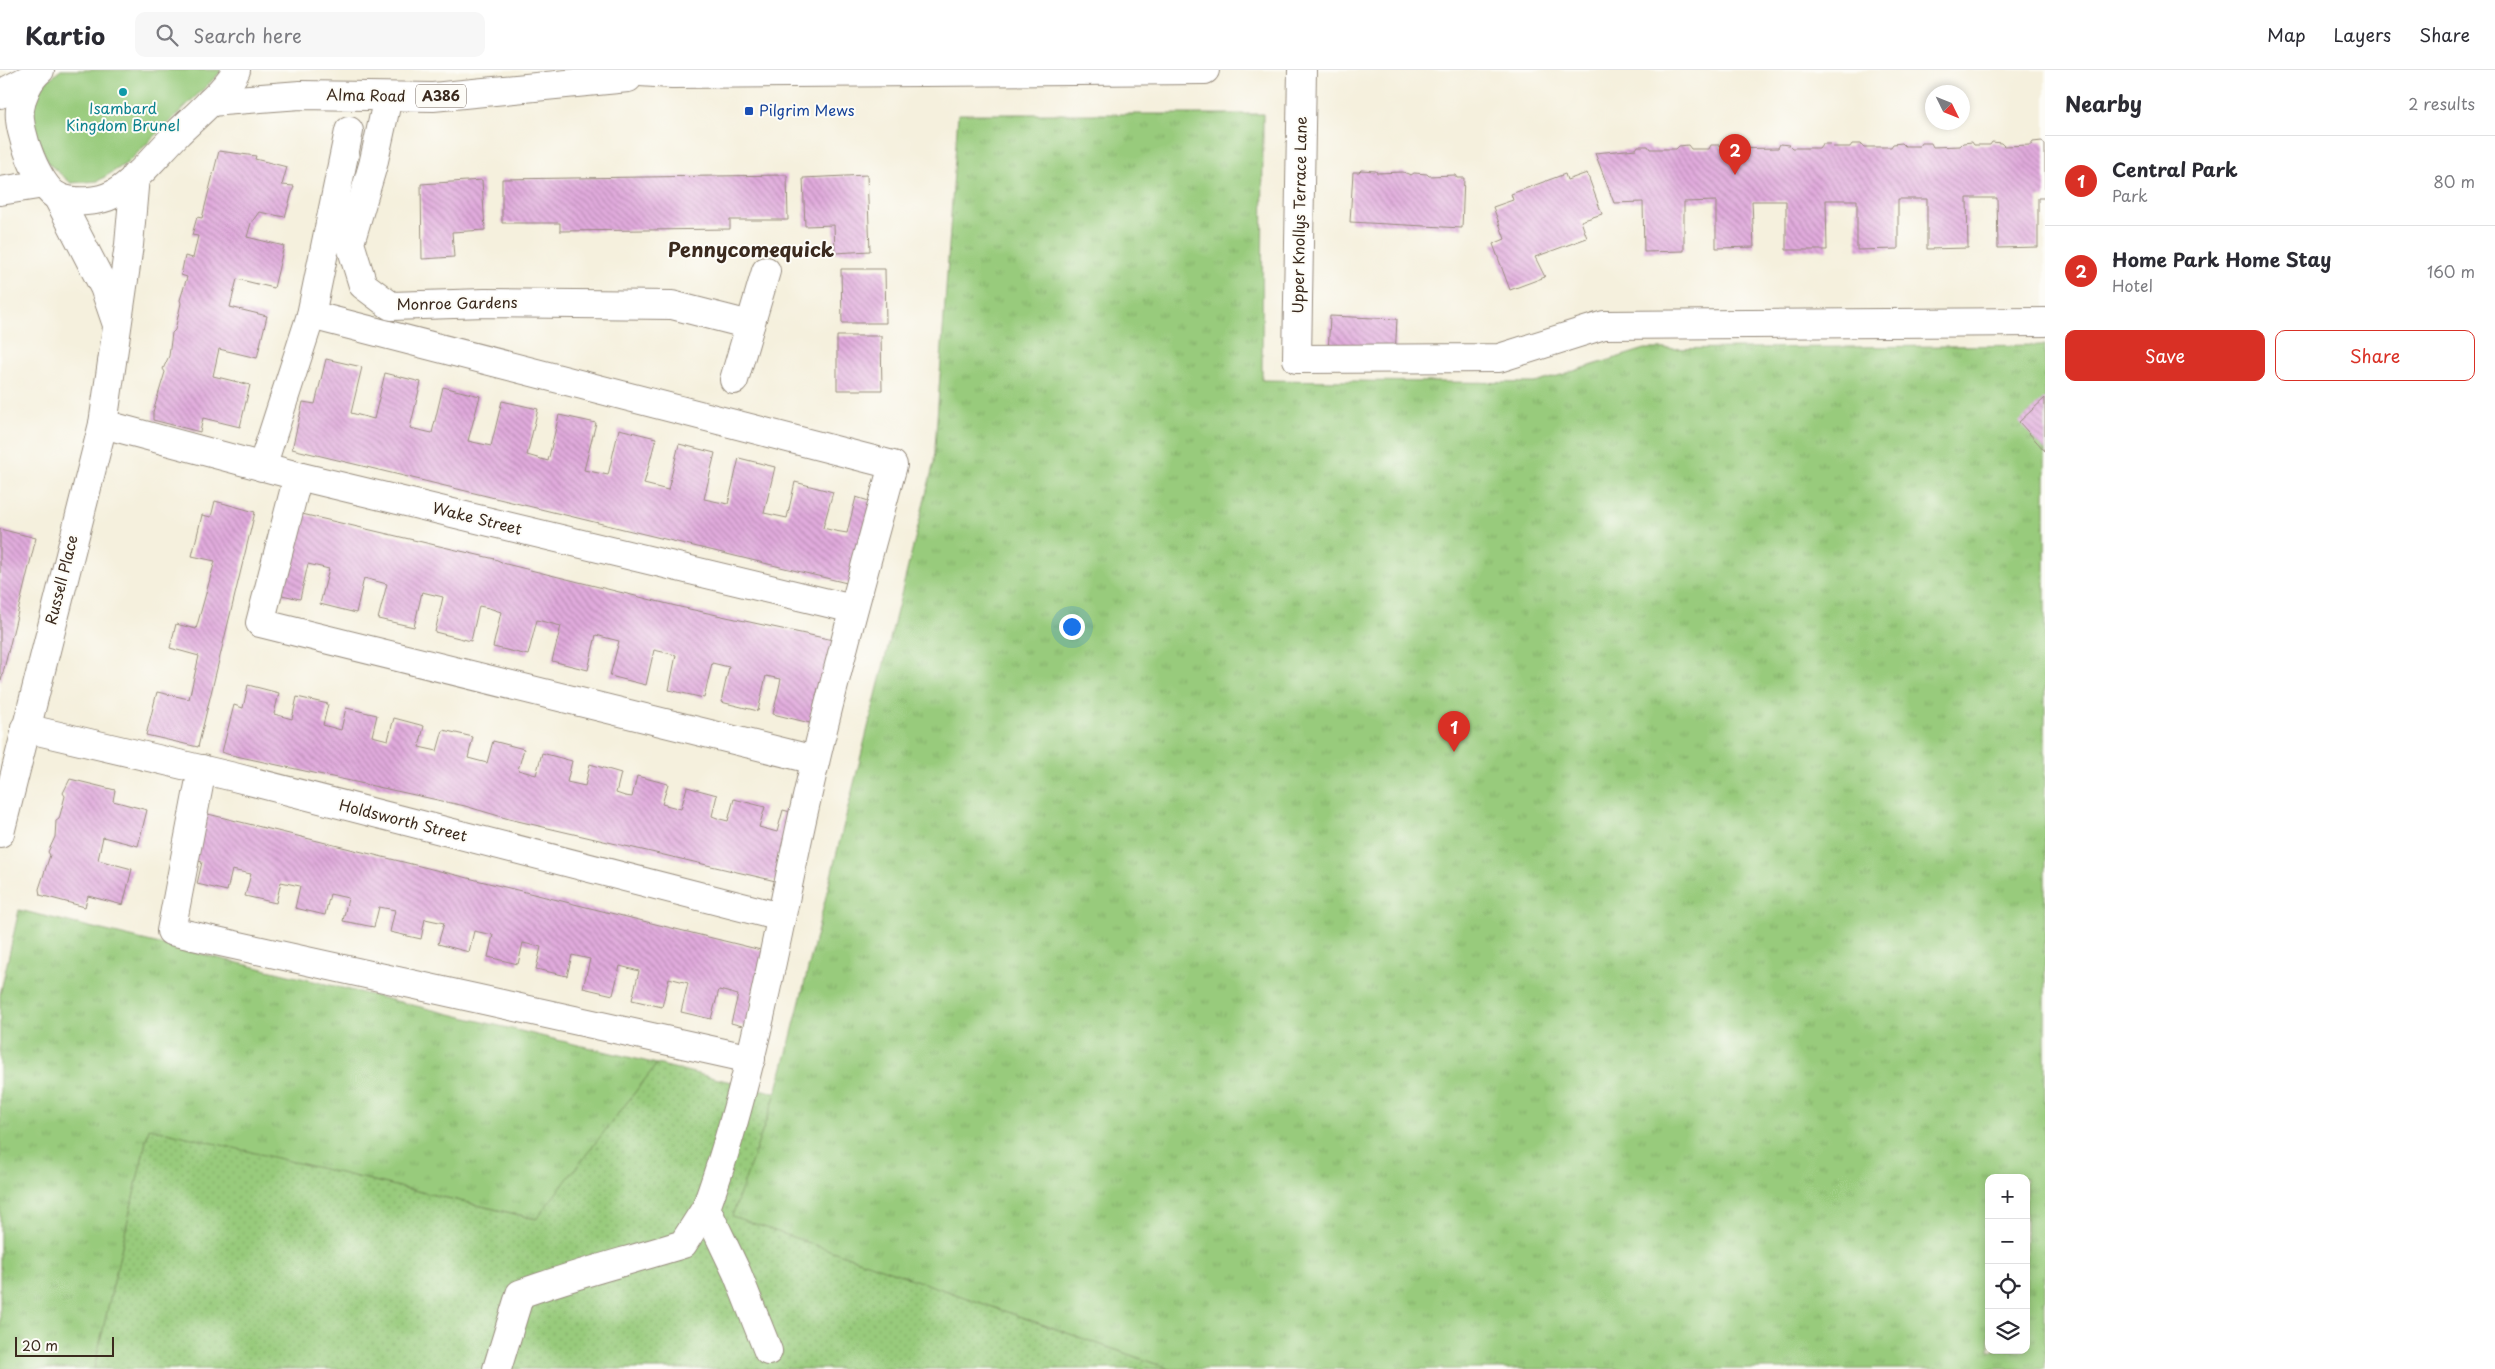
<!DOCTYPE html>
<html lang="en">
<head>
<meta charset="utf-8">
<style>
  :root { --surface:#fff; --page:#f7f7f7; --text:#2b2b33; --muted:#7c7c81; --line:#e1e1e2; --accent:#d93025 }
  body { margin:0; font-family:"Playpen Sans",sans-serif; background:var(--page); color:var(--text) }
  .controls { position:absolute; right:15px; bottom:15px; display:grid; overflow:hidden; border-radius:10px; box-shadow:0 2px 8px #0003 }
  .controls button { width:45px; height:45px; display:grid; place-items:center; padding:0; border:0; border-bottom:1px solid var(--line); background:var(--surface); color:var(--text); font:25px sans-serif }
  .compass { position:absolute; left:1925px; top:15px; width:45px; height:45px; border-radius:50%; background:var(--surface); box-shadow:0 2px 8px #0003; rotate:133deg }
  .scale { position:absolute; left:15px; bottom:12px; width:99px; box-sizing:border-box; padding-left:5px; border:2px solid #3b2a1e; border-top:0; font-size:14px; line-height:18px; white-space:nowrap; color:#3b2a1e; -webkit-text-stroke:4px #fdfcf7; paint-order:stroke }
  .you { position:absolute; left:1071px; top:556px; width:18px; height:18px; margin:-12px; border:4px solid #fff; border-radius:50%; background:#1a73e8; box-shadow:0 0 0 8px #1a73e833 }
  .badge { display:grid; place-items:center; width:32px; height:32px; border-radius:50%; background:var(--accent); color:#fff; font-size:16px; font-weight:700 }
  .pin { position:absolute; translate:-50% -41px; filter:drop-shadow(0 1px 2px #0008) }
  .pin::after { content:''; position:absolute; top:26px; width:18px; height:15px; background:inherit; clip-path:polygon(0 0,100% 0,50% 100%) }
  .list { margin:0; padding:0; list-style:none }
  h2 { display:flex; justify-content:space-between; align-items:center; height:65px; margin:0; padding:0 20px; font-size:21px }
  h2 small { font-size:16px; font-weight:400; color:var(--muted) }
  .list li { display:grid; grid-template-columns:32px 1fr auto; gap:15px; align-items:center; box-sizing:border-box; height:90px; padding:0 20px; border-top:1px solid var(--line) }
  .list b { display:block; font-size:19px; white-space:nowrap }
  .list p { margin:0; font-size:16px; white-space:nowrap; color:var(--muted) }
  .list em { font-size:16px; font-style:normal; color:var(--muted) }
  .actions { display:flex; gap:10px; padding:15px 20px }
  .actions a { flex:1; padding:11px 0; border:1px solid var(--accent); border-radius:10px; text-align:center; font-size:18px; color:var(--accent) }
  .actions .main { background:var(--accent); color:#fff }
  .icon { flex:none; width:28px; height:28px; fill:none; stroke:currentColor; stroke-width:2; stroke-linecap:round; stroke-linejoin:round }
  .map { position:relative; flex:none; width:2045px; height:1299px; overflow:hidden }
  header { display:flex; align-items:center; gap:30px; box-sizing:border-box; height:70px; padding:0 25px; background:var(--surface); border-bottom:1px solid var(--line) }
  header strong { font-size:24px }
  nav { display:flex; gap:28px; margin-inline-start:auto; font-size:18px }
  .search { width:350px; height:45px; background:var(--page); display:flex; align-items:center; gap:12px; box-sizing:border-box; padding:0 18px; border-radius:10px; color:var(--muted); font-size:19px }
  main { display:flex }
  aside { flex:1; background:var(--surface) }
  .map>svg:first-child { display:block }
  .grass { fill:#98cb7c; stroke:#6a7a4d }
  .park { fill:url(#park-tufts); stroke:#6a7a4d; fill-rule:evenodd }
  .garden { fill:url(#garden-dots); stroke:#6a7a4d }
  .building { fill:url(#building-back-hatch) }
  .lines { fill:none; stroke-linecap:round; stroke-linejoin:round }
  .minor-casing { stroke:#988d7e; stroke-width:30 }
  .major-casing { stroke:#988d7e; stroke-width:30 }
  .minor { stroke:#fff; stroke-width:28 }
  .major { stroke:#fff; stroke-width:28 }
  .culture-dot { fill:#0f9aa8; stroke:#fdfcf7; stroke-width:2 }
  .transit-dot { fill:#1a4fb4; stroke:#fdfcf7; stroke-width:2 }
  .labels { text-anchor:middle; stroke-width:4; stroke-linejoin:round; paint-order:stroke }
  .shield { fill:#fdfcf7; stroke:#75695f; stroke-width:1 }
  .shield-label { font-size:14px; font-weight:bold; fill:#3b2a1e }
  .street-label { font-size:15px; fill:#3b2a1e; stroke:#fdfcf7 }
  .culture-label { font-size:15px; fill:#0d838f; stroke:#fdfcf7 }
  .transit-label { font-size:15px; fill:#164399; stroke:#fdfcf7; text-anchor:start }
  .district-label { font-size:20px; font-weight:bold; fill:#3b2a1e; stroke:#fdfcf7 }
</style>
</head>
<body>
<header>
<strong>Kartio</strong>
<div class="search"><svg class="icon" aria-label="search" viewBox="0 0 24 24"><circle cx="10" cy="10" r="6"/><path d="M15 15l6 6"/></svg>Search here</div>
<nav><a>Map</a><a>Layers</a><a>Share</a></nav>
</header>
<main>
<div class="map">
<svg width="2045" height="1299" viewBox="0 0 2045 1299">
  <defs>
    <pattern id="park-tufts" width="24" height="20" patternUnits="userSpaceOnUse" patternTransform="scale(1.25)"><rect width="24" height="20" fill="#98cb7c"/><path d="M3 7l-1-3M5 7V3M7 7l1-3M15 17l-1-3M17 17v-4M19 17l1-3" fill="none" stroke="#84ae6b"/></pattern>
    <pattern id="garden-dots" width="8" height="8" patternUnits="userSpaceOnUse" patternTransform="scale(1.25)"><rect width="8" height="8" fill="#98cb7c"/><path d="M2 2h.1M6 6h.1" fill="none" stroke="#84ae6b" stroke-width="1.8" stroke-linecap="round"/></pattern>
    <pattern id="building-back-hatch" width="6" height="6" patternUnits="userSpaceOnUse" patternTransform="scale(1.25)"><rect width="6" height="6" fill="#e1abdd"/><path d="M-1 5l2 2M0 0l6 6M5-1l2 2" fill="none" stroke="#b88bb3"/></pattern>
  </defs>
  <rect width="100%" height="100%" fill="#fdfcf7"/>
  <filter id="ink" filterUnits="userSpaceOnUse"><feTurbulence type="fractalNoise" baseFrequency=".02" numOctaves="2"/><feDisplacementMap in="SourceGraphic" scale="10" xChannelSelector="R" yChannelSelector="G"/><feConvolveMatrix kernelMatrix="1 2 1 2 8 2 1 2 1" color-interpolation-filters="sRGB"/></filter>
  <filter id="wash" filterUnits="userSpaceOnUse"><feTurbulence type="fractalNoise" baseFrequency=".0096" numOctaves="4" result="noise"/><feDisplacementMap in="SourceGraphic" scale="20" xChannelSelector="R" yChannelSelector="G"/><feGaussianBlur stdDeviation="1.12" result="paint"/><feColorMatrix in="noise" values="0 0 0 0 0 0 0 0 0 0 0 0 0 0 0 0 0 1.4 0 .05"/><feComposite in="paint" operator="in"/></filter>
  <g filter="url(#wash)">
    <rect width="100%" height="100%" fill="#f5f0dd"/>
    <polygon class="grass" points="61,0 223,0 127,93 98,111 71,113 49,94 36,65 32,34 44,13"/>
    <g class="park">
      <path d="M 958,44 L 1263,44 L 1262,310 L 1535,313 L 1645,279 L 2045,275 L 2045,1299 L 1170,1299 L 731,1146 L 776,1023 L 790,971 L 934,392 ZM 1989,1108 L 2026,1108 L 2026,1280 L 1989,1280 Z"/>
      <polygon points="19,840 657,994 537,1149 149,1059 94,1299 0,1299 0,925"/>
    </g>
    <polygon class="garden" points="657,994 776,1023 732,1146 1170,1299 94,1299 149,1058 536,1149"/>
    <g id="blocks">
      <g class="building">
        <polygon points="2042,71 2045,75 2045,128 2038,128 2038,177 1998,178 1997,128 1967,128 1968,178 1927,179 1927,129 1898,129 1898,179 1857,180 1857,130 1826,130 1827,180 1786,180 1786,131 1752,131 1754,177 1716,178 1716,131 1684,132 1684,181 1644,182 1643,132 1614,133 1595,83 1636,79 1638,76 1648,76 1650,79 1676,79 1679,76 1688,75 1691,79 1709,79 1711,75 1720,75 1723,79 1778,78 1780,74 1789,75 1792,78 1819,78 1822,74 1830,74 1833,77 1850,77 1852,74 1861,74 1864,77 1891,77 1893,74 1902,73 1905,76 1919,76 1921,73 1931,73 1933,77 1960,76 1963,73 1972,72 1974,75 1990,75 1992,72 2001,73 2004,76 2031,75 2033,72"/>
        <polygon points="219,81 256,86 255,89 287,97 282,115 294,116 285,147 259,142 251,153 247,167 284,176 274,218 237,209 230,237 267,246 257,288 219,279 213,306 250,315 240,357 203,348 200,362 153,350 153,342 165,302 163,299 169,286 172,263 175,260 181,233 180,230 187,207 181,205 185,186 193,188 198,166 192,165 197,147 202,148"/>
        <polygon points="1361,100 1376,101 1377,103 1403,102 1411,105 1414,103 1427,104 1429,106 1455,105 1457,108 1464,108 1462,158 1350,152 1353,102 1359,102"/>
        <polygon points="1587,103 1602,144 1581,151 1587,168 1535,187 1545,207 1510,220 1493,174 1505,169 1493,137 1513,130 1511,124 1565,104 1567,110"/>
        <polygon points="787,105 788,150 730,150 730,159 560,161 560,153 502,153 502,109"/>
        <polygon points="867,105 870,181 835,183 834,155 805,156 803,108"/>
        <polygon points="482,110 485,160 452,162 454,187 422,189 421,114"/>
        <polygon points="841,199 885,199 886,253 842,253"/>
        <polygon points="1330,246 1397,249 1395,287 1328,284"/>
        <polygon points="837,266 881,266 882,320 837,320"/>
        <polygon points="326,289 362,297 351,343 374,349 385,303 421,312 410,358 432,363 443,317 480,326 468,371 491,376 502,331 538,339 527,385 548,391 559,345 596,353 584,400 608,405 619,359 656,368 644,414 668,420 679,374 715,383 704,429 728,434 739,388 775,397 764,443 787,448 795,412 833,422 823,458 835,461 847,463 856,427 875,433 855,515 292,379 303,332 315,334"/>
        <polygon points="2045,328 2045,381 2019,352"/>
        <polygon points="215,431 255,442 198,677 146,665 157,622 189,629 199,586 170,578 176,554 196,559 215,491 192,486 202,445 211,447"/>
        <polygon points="302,444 495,489 506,494 680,537 833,570 826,620 818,618 810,653 773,644 781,609 766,606 758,641 721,632 729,597 712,593 704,628 669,620 676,585 654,580 646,615 610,606 619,571 607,568 596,565 588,600 552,591 561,556 537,550 528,585 493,577 501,542 489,538 479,536 471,571 435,562 443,527 422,522 414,557 378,549 387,514 364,508 356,543 320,534 329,499 308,494 300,529 282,525"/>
        <polygon points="0,459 36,468 1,611 0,611"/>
        <polygon points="248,615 279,623 274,644 292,649 297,627 328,634 323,655 341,660 346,638 377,645 372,666 388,670 394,648 424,656 419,677 437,681 443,660 473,667 468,688 487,693 493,671 524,679 518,700 536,705 542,683 572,691 567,712 585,716 590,694 621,703 616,723 625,726 632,727 637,706 668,714 662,734 681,739 687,717 717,725 712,746 720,749 728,751 734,729 765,737 759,757 777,762 783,740 798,744 780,812 509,749 465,736 227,684 222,682 234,635 243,638"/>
        <polygon points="70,709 115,720 113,731 147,740 138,776 103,767 98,790 132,799 123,835 88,826 85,837 40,825 39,819 50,785 48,782 55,767 56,751 59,749 65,726 63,723"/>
        <polygon points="208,744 765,881 746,957 731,953 738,925 727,922 719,920 711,949 681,942 688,913 669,908 662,937 632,930 639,901 620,896 613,925 583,918 590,889 572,885 567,906 536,899 541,877 523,873 518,894 488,887 493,865 474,861 469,882 438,874 444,853 425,849 421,869 390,862 395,840 379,837 374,857 343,851 348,828 330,824 325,845 295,838 300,816 281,812 276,833 245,826 251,804 232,800 227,821 197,814 202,792 192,789 202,749"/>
      </g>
    </g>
  </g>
  <g filter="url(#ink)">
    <use href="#blocks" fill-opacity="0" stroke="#988d7e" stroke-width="1"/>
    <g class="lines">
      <g class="minor-casing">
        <g id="minor">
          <polyline points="1302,0 1297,289 1499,288 1604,255 2045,252"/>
          <polyline points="388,27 373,95 350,173 363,215 391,236 485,233 672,235 750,255"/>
          <polyline points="57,126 104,217 116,252"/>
          <path d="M 311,245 L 893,395 C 861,511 829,627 803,745 C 774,877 752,1011 706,1138 L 737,1203 L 768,1281"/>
          <polyline points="734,310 766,201"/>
          <polyline points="103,354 298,406 853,539"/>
          <polyline points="262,397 311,245 349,61"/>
          <polyline points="298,406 260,553 815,690"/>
          <polyline points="25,658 234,707 781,847"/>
          <polyline points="202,699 171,861 751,989"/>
          <polyline points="0,763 103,354 129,175 135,106"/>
          <path d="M 497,1299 L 520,1224 C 574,1204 629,1191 683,1174 L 706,1138"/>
        </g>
      </g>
      <g class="major-casing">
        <g id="major">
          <path d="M 40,0 C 29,9 22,25 20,39 C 17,61 38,117 58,127 C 74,134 99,132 114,124 C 136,111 159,82 177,64 C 192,49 230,17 236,0"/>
          <polyline points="607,0 672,4 1205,0"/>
          <polyline points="0,24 31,8"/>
          <polyline points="210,32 300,25 433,27 628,8"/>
          <polyline points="0,121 44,114"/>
        </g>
      </g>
      <use href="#minor" class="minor"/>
      <use href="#major" class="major"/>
    </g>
  </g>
  <circle class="culture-dot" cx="123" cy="22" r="5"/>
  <rect class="transit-dot" x="744" y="36" width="10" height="10" rx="2.5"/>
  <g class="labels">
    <rect class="shield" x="416" y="14.5" width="50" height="23" rx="4"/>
    <g class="shield-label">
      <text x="441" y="31">A386</text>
    </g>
    <g class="street-label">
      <text transform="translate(366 26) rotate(1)" y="5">Alma Road</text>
      <text transform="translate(1300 145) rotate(-89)" y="5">Upper Knollys Terrace Lane</text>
      <text transform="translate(457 234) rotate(-1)" y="5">Monroe Gardens</text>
      <text transform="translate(477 449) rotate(14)" y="5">Wake Street</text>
      <text transform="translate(62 510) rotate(-76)" y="5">Russell Place</text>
      <text transform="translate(403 751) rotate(14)" y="5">Holdsworth Street</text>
    </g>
    <g class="culture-label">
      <text x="123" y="44">Isambard<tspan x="123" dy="17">Kingdom Brunel</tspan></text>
    </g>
    <g class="transit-label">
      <text x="759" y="46">Pilgrim Mews</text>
    </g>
    <g class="district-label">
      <text x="751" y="187">Pennycomequick</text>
    </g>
  </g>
</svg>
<div class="controls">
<button>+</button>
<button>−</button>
<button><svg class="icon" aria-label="locate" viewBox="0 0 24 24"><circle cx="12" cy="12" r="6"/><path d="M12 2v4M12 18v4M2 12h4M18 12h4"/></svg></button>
<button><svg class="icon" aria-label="layers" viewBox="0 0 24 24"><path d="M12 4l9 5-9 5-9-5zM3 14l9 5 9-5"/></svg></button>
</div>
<svg class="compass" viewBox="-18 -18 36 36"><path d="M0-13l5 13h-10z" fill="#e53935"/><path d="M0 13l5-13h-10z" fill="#7c7c81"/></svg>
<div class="scale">20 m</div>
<div class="you"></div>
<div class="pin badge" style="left:1454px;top:682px">1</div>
<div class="pin badge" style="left:1735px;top:105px">2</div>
</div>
<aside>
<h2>Nearby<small>2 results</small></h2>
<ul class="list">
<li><span class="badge">1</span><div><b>Central Park</b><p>Park</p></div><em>80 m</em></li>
<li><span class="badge">2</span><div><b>Home Park Home Stay</b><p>Hotel</p></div><em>160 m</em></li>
</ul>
<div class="actions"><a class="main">Save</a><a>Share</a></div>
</aside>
</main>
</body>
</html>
